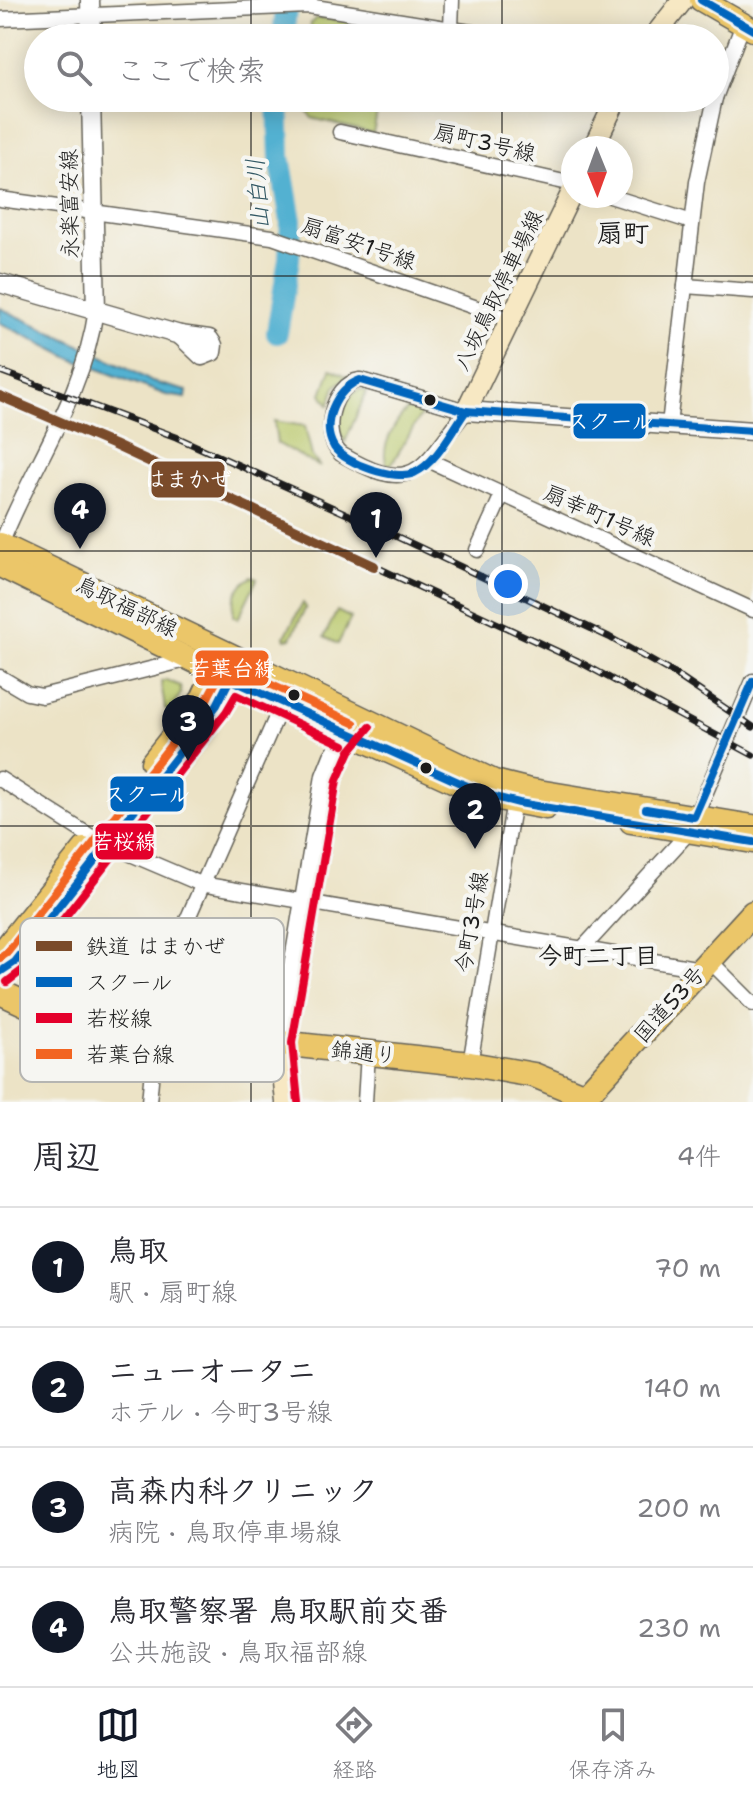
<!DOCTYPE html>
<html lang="ja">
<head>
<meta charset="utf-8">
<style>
  :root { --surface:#fff; --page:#f2f2f3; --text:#2b2b33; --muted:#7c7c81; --line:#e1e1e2; --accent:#111827 }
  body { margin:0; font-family:"Shantell Sans","Klee One",sans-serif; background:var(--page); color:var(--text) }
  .compass { position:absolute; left:561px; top:136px; width:72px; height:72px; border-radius:50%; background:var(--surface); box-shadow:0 4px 20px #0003; rotate:179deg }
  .you { position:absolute; left:508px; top:584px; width:28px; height:28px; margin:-20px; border:6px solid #fff; border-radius:50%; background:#1a73e8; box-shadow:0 0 0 12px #1a73e833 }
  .badge { display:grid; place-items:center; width:52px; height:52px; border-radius:50%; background:var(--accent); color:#fff; font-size:26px; font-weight:700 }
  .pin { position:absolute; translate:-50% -66px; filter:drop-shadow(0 2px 4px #0008) }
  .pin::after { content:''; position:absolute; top:42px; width:28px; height:24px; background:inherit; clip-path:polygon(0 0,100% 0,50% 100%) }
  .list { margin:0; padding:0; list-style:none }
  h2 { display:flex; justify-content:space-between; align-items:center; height:104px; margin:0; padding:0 32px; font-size:34px }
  h2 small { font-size:26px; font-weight:400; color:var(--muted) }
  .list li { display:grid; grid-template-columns:52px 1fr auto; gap:24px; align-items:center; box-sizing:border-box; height:120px; padding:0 32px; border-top:2px solid var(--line) }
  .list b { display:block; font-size:30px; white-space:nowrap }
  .list p { margin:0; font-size:26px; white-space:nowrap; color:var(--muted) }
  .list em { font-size:26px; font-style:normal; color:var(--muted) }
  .icon { flex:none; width:44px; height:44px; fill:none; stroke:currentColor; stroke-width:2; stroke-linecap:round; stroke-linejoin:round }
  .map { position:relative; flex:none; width:753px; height:1102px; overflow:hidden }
  .search { position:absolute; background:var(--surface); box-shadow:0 4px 20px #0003; left:24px; right:24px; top:24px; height:88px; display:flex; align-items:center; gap:20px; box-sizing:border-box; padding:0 28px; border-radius:44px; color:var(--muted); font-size:30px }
  .sheet { height:584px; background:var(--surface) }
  nav { display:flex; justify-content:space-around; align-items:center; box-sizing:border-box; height:112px; border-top:2px solid var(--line); background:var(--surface); font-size:22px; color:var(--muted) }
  nav a { display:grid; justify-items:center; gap:4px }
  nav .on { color:var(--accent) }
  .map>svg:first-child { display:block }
  .green { fill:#b9c86a; stroke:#6a7243; stroke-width:2 }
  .water { fill:#53b1d1; stroke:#386676; stroke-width:2 }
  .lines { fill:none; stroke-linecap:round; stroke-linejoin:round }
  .river { stroke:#53b1d1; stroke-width:22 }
  .minor-casing { stroke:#656258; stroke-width:17 }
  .tertiary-casing { stroke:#656258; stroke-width:21 }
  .secondary-casing { stroke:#656258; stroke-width:23 }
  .primary-casing { stroke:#656258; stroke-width:25 }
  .trunk-casing { stroke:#656258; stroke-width:27 }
  .minor { stroke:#fff; stroke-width:14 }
  .tertiary { stroke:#fff; stroke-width:18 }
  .secondary { stroke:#f7e8c3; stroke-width:20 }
  .primary { stroke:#ebc669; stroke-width:22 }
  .trunk { stroke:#ebc669; stroke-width:24 }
  .rail-casing { stroke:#1c1c1c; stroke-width:7 }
  .rail { stroke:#f6f6f2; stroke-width:4; stroke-dasharray:12; stroke-linecap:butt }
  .bus-1-casing { stroke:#f6f6f2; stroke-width:14 }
  .bus-2-casing { stroke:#f6f6f2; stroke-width:14 }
  .bus-3-casing { stroke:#f6f6f2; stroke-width:14 }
  .bus-1 { stroke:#0065bd; stroke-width:8 }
  .bus-2 { stroke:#e4002b; stroke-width:8 }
  .bus-3 { stroke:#f26522; stroke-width:8 }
  .rail-1-casing { stroke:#f6f6f2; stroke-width:16 }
  .rail-1 { stroke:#7a4b2a; stroke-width:10 }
  .grid { fill:none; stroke:#1c1c1c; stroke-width:2; stroke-opacity:0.55 }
  .bus-dot { fill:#1c1c1c; stroke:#f6f6f2; stroke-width:3 }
  .labels { text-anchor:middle; stroke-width:8; stroke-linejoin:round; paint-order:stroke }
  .street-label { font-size:22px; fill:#1c1c1c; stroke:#f6f6f2 }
  .water-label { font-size:24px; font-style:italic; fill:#325864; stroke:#f6f6f2 }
  .neighbourhood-label { font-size:24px; font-weight:bold; fill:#1c1c1c; stroke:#f6f6f2 }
  .quarter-label { font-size:26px; font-weight:bold; fill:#1c1c1c; stroke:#f6f6f2 }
  .key { fill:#f6f6f2; stroke:#b5b5b2; stroke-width:2 }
  .key-label { font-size:22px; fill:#1c1c1c }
  .line-badge { stroke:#f6f6f2; stroke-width:3 }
  .badge-label { font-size:22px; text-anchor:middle; font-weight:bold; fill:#fff }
</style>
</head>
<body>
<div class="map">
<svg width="753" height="1102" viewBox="0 0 753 1102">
  <rect width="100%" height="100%" fill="#f6f6f2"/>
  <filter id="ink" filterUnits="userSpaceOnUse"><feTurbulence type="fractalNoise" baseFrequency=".0125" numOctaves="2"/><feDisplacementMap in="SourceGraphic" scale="16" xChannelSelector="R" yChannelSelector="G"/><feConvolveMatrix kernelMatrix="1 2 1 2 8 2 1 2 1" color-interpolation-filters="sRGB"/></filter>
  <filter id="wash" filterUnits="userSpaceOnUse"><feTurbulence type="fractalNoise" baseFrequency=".006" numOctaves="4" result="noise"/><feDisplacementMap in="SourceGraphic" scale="32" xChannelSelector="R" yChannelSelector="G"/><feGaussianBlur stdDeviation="1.8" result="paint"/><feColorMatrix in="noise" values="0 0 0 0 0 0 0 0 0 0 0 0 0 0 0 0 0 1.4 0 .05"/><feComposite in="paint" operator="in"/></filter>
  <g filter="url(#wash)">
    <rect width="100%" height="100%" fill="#ece3c6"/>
    <g class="green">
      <polygon points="316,18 394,26 391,38 310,38 311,23"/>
      <polygon points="306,98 380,98 373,133 312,118 305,109"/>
      <polygon points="331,369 347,376 335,387 329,405 322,394"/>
      <path d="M 360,389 L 367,391 L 345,442 C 333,426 343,397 360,389 Z"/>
      <path d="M 414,409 L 422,413 L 391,465 L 387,464 C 379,448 396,421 407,410 Z"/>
      <polygon points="274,421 305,426 312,456 320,467 277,443"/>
      <path d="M 252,577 L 257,579 L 238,619 L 233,616 C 233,599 236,586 252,577 Z"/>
      <polygon points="303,603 306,607 291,638 286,639 285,636"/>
      <polygon points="337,611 351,618 338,644 324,637"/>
      <polygon points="166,680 180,686 181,693 171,710 165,709 161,682"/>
    </g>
    <polygon class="water" points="0,308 126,367 152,382 187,391 186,398 166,395 72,359 0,323"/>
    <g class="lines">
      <g class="river">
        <polyline points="283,38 287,0"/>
        <polyline points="277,333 289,259 291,221 280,157 278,98"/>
      </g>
    </g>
  </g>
  <g filter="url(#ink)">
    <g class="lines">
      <g class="minor-casing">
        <g id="minor">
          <polyline points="0,19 308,6 508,38"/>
          <polyline points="451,29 452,0"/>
          <polyline points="715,98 743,24"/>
          <polyline points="340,132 573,184"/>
          <polyline points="610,196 692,222"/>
          <polyline points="0,199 272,237 509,319"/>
          <polyline points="685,286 753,291"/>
          <path d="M 360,380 L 466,411 C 421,468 416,498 341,454 C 320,436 332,384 360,380 Z"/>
          <polyline points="669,425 697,182 715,98"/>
          <polyline points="428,460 753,610"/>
          <path d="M 0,547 C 31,467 84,396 96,310"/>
          <polyline points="477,550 502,495"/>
          <polyline points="0,677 27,693 42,696 190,659"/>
          <polyline points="0,779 93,838 201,884 701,969"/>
          <polyline points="582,949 689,832 753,681"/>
          <polyline points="709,960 753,1004"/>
          <polyline points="470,1064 515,795"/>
          <polyline points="149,1102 157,1016 176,945 282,704"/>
          <polyline points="365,1102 368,1053"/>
        </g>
      </g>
      <g class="tertiary-casing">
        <g id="tertiary">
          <polyline points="90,0 91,38"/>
          <polyline points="91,98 96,310"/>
          <polyline points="0,283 180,335"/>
          <polygon points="180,335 209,339 213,345 212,352 202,356"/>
          <polyline points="466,411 753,431"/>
          <polyline points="280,1043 325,776 333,756 357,724"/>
        </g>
      </g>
      <g class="secondary-casing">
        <g id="secondary">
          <polyline points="653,38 683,0"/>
          <polyline points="593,148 617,98"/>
          <polyline points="466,411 573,190"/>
          <polyline points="280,1043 286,1102"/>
        </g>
      </g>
      <g class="primary-casing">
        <g id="primary">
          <polyline points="701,0 753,30"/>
          <polyline points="0,544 494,781 526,789 753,826"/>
          <polyline points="0,566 230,679 461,785 498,799 546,808"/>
          <polyline points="152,762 202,699 221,658"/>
          <polyline points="631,822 753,842"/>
          <polyline points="0,954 84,849"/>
          <polyline points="0,972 15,962 217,705 235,668"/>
        </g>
      </g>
      <g class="trunk-casing">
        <polyline id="trunk" points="0,992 47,1014 100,1027 280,1043 470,1064 534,1075 585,1096 753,913"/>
      </g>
      <use href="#minor" class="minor"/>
      <use href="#tertiary" class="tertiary"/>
      <use href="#secondary" class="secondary"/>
      <use href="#primary" class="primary"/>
      <use href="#trunk" class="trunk"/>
      <g class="rail-casing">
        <g id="rail">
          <polyline points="0,371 176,437 387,532 609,637 673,673 753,727"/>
          <polyline points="374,566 578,661 753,755"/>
        </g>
      </g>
      <use href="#rail" class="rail"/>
      <g class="bus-1-casing">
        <g id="bus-1">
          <polyline points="701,0 753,30"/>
          <path d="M 360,380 L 466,411 C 452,430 437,463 414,473 C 396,481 345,464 334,447 C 320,424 336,388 360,380 Z"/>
          <polyline points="466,411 753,431"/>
          <polyline points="646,809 694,817 753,681"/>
          <polyline points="0,972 15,962 217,705 230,679 487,795 519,803 753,842"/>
        </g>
      </g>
      <g class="bus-2-casing">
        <g id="bus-2">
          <polyline points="7,982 24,969 226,712 236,695 344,745"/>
          <polyline points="298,1101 292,1043 337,780 350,751 370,727"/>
        </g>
      </g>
      <g class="bus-3-casing">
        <polyline id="bus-3" points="0,958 7,953 207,699 223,669 235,668 354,723"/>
      </g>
      <use href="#bus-1" class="bus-1"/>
      <use href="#bus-2" class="bus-2"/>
      <use href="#bus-3" class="bus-3"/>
      <g class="rail-1-casing">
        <polyline id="rail-1" points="0,396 114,445 374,566"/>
      </g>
      <use href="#rail-1" class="rail-1"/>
    </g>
  </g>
  <path class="grid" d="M 251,0 L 251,38M 502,0 L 502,38M 251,98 L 251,1102M 502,98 L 502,1102M 0,276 L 753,276M 0,551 L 753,551M 0,826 L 753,826"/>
  <g class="bus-dot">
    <circle cx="430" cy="400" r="7"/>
    <circle cx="294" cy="695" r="7"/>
    <circle cx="426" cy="768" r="7"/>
  </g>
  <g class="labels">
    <g class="street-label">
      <text transform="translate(485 142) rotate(13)" y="8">扇町3号線</text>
      <text transform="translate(69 204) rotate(-91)" y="8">永楽富安線</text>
      <text transform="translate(359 243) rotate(19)" y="8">扇富安1号線</text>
      <text transform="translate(498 290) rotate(-64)" y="8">八坂鳥取停車場線</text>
      <text transform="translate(600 515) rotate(24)" y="8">扇幸町1号線</text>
      <text transform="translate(127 606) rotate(26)" y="8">鳥取福部線</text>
      <text transform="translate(471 922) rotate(-80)" y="8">今町3号線</text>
      <text transform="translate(669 1004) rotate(-48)" y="8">国道53号</text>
      <text transform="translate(364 1052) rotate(6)" y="8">錦通り</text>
    </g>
    <g class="water-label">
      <text transform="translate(258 194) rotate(-95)" y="8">山白川</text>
    </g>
    <g class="neighbourhood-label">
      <text x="598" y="964">今町二丁目</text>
    </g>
    <g class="quarter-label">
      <text x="623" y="242">扇町</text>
    </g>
  </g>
  <rect x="20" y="918" width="264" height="164" rx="12" class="key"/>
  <rect x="36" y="941" width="36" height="10" fill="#7a4b2a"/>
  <rect x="36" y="977" width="36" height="10" fill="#0065bd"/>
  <rect x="36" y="1013" width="36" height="10" fill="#e4002b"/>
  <rect x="36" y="1049" width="36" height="10" fill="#f26522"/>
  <g class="key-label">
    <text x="86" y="954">鉄道 はまかぜ</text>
    <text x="86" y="990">スクール</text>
    <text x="86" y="1026">若桜線</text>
    <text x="86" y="1062">若葉台線</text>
  </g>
  <g class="line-badge">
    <rect x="572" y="402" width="75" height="38" rx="8" fill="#0065bd"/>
    <rect x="150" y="460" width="76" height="39" rx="8" fill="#7a4b2a"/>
    <rect x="194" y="649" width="76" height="38" rx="8" fill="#f26522"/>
    <rect x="109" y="775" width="76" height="38" rx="8" fill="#0065bd"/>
    <rect x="94" y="822" width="61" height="39" rx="8" fill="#e4002b"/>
  </g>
  <g class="badge-label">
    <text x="610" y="429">スクール</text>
    <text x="188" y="487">はまかぜ</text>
    <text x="232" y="676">若葉台線</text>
    <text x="147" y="802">スクール</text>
    <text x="124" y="849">若桜線</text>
  </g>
</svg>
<svg class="compass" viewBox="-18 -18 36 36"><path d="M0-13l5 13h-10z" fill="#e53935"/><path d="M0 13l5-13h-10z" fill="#7c7c81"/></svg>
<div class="you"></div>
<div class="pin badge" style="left:376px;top:558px">1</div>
<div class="pin badge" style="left:475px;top:849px">2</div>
<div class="pin badge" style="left:188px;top:761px">3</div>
<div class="pin badge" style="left:80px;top:549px">4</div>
<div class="search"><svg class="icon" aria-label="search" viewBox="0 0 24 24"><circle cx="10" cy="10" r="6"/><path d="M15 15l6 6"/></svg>ここで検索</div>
</div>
<section class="sheet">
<h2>周辺<small>4件</small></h2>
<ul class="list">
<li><span class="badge">1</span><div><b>鳥取</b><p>駅 · 扇町線</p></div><em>70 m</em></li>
<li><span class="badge">2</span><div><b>ニューオータニ</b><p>ホテル · 今町3号線</p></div><em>140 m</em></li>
<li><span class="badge">3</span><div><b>高森内科クリニック</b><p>病院 · 鳥取停車場線</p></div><em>200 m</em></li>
<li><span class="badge">4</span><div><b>鳥取警察署 鳥取駅前交番</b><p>公共施設 · 鳥取福部線</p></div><em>230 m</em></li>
</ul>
</section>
<nav>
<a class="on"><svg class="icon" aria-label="map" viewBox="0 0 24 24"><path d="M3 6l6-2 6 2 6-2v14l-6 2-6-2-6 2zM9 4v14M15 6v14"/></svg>地図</a>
<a><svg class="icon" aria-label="directions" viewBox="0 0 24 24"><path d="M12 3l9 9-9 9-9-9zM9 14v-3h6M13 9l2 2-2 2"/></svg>経路</a>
<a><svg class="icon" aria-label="saved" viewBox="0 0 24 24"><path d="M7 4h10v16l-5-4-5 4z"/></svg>保存済み</a>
</nav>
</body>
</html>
